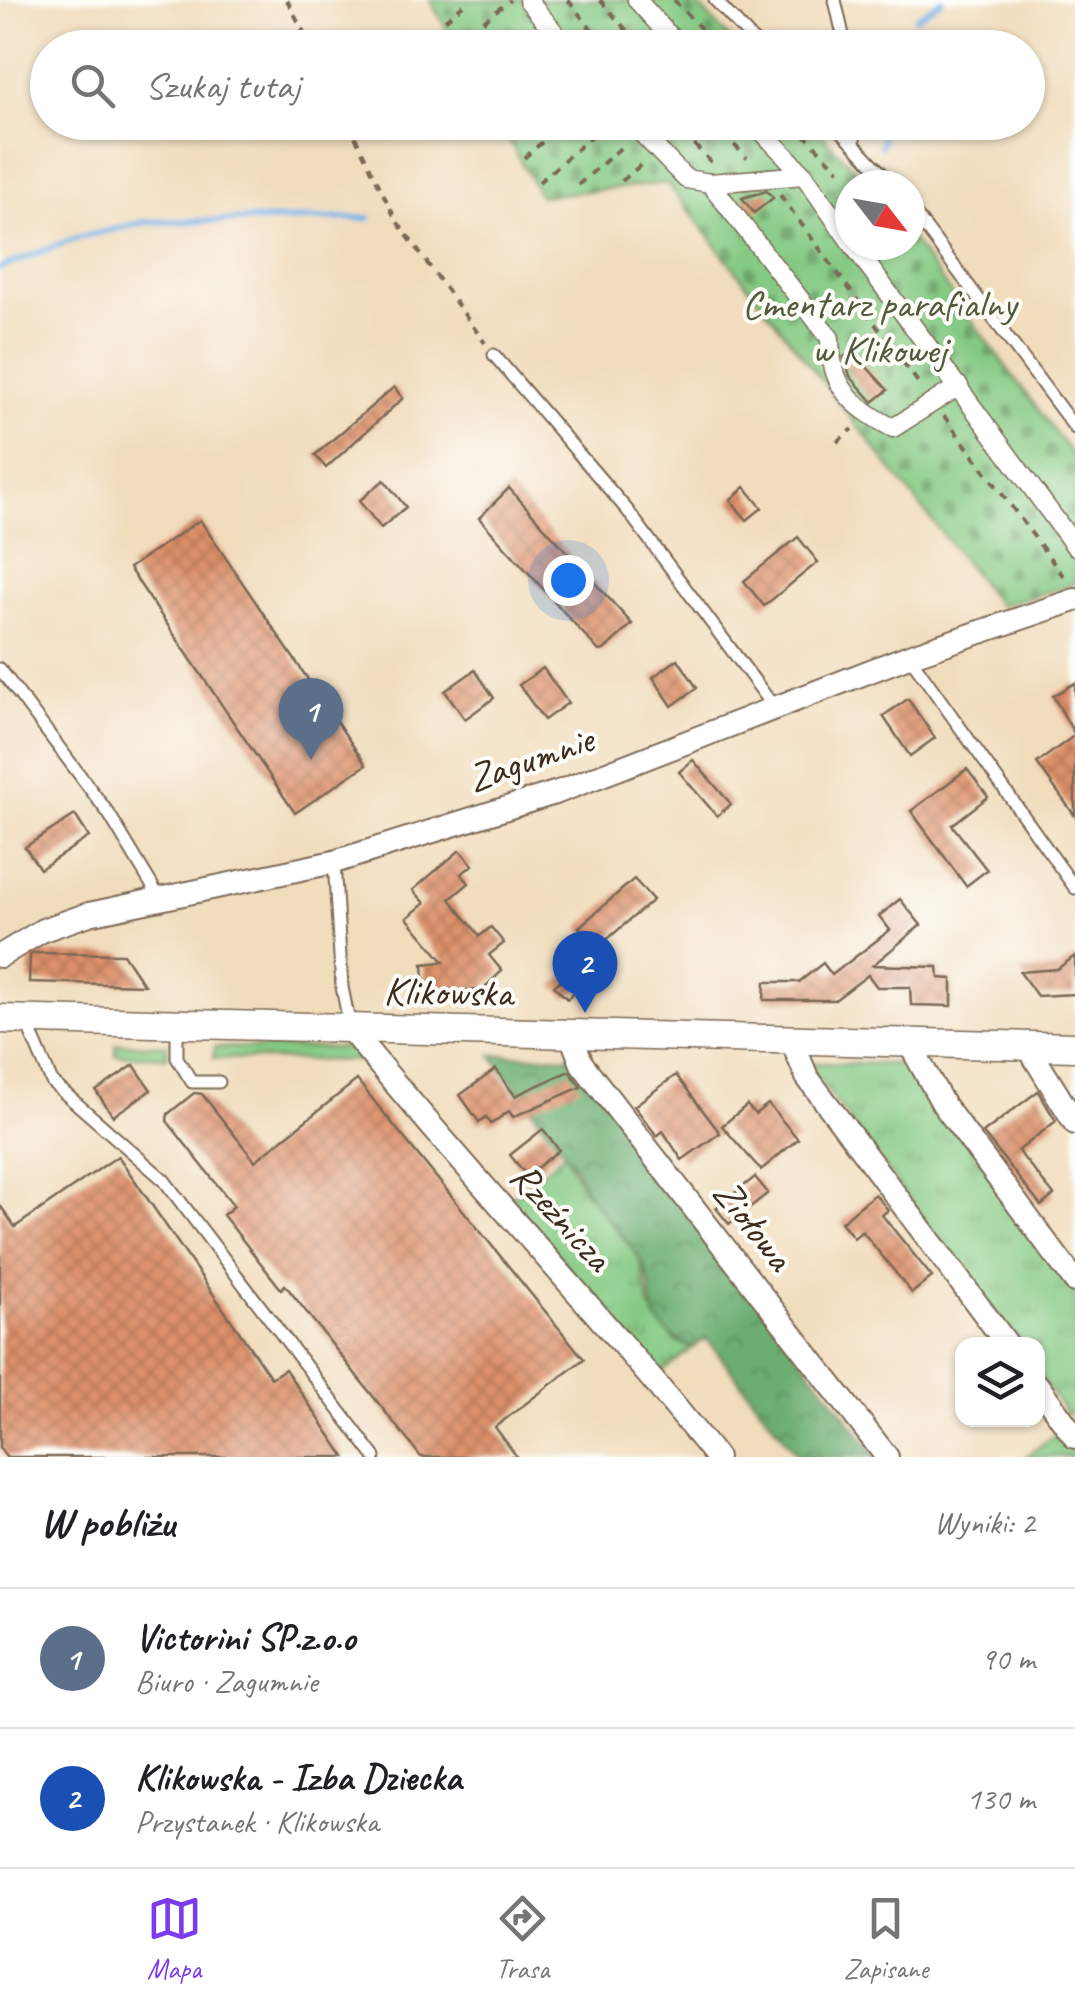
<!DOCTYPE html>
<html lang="pl">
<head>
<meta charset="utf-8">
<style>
  :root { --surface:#fff; --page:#f6f6f6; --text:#202124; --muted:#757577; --line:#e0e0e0; --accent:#7c3aed }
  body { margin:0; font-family:Caveat,sans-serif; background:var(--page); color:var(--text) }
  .controls { position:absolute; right:30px; bottom:30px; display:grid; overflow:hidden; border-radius:20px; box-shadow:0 2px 8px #0004 }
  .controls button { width:90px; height:90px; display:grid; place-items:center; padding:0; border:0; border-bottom:2px solid var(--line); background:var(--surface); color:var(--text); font:50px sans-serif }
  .compass { position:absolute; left:835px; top:170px; width:90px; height:90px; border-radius:50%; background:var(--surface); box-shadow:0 2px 8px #0004; rotate:121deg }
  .you { position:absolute; left:568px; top:580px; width:35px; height:35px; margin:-25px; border:8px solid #fff; border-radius:50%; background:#1a73e8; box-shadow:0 0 0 15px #1a73e833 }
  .badge { display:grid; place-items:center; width:65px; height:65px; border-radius:50%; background:var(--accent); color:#fff; font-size:32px; font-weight:700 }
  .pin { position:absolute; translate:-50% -82px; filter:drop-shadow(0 2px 5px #0008) }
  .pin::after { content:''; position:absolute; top:52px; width:35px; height:30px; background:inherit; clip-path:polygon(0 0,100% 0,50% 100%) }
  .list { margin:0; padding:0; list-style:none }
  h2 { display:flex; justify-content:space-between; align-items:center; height:130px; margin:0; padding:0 40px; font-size:42px }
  h2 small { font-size:32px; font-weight:400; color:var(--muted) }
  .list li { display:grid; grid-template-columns:65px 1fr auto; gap:30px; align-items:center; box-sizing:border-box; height:140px; padding:0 40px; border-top:2px solid var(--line) }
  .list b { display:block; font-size:38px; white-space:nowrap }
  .list p { margin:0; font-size:32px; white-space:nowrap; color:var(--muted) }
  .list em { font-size:32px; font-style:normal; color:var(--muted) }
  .icon { flex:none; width:55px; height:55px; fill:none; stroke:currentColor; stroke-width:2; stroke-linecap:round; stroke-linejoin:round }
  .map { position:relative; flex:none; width:1075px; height:1457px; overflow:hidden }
  .search { position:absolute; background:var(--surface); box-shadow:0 2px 8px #0004; left:30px; right:30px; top:30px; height:110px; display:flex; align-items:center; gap:25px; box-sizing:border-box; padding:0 35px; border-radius:55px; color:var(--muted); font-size:38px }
  .sheet { height:410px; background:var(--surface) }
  nav { display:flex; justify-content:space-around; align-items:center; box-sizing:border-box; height:140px; border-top:2px solid var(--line); background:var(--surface); font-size:28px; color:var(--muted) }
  nav a { display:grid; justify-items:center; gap:5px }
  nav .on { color:var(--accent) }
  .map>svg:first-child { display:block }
  .grass { fill:url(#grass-tufts); stroke:#607a51; stroke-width:2.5 }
  .forest { fill:url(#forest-crowns); stroke:#546c48; stroke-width:2.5 }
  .cemetery { fill:url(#cemetery-stones); stroke:#607a51; stroke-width:2.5 }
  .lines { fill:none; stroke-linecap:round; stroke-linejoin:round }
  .stream { stroke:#79b4ea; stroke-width:6 }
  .building { fill:url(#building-cross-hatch) }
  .service-casing { stroke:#7b6855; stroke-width:15 }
  .pedestrian-casing { stroke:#7b6855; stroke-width:21 }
  .minor-casing { stroke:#7b6855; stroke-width:26 }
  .tertiary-casing { stroke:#7b6855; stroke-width:31 }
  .path { stroke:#7b6855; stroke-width:4; stroke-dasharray:8 8; stroke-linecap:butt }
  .service { stroke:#fff; stroke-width:11 }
  .pedestrian { stroke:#fff; stroke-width:18 }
  .minor { stroke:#fff; stroke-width:22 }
  .tertiary { stroke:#fff; stroke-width:28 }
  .labels { text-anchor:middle; stroke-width:8; stroke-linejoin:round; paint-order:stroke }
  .park-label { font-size:40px; fill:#515a3d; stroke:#fdfcf7 }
  .street-label { font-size:40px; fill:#3b2a1e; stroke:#fdfcf7 }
</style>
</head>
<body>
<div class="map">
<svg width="1075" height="1457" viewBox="0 0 1075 1457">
  <defs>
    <pattern id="grass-tufts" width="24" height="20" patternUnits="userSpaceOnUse" patternTransform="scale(2.5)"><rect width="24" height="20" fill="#85ca84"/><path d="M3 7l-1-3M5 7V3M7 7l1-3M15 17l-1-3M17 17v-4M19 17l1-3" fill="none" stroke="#6ea46b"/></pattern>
    <pattern id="forest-crowns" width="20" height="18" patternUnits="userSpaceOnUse" patternTransform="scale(2.5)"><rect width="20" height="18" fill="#6cae72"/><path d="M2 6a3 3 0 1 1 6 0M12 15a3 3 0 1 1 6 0" fill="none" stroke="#5a8e5d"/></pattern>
    <pattern id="cemetery-stones" width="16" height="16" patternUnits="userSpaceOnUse" patternTransform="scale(2.5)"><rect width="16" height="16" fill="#85ca84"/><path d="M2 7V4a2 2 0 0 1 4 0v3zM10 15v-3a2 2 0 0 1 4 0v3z" fill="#6ea46b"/></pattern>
    <pattern id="building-cross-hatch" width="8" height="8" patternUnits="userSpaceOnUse" patternTransform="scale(2.5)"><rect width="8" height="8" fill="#de906a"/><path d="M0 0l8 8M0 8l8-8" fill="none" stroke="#b57657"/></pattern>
  </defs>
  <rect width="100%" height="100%" fill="#fdfcf7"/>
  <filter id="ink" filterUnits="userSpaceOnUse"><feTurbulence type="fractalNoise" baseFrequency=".01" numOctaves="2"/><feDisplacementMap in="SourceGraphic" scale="20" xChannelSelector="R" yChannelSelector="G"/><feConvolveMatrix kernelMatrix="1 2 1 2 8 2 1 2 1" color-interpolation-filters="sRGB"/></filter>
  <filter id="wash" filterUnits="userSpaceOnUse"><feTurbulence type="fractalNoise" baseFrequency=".0048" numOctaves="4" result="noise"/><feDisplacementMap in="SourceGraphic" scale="40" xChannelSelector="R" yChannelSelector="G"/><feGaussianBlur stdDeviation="2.25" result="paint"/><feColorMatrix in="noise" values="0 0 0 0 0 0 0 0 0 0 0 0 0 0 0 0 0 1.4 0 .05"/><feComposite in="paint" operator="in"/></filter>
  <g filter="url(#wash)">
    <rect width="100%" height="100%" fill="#f1dcbc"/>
    <g class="grass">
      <polygon points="116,1044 167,1045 167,1057 116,1055"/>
      <polygon points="215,1047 349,1048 361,1061 213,1058"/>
      <polygon points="807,1063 910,1064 1075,1290 1075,1408 1067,1415 1038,1373 1038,1344 1017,1344"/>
      <polygon points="565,1152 581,1186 641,1260 649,1306 674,1340 692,1348 661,1373 509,1200"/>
      <polygon points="1059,1431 1075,1446 1075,1457 1026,1457"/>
    </g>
    <path class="forest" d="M 491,1055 L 572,1057 L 877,1457 L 799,1457 L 706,1338 L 692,1348 C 634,1320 662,1295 639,1258 C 619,1226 586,1205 576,1167 Z"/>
    <g class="cemetery">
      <polygon points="430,0 693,0 738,47 457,47"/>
      <polygon points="499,123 810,123 870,185 850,185 850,245 910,245 910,238 1075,459 1075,584 999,606 667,183 540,196"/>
    </g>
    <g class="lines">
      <g class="stream">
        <polyline points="916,18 942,0"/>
        <polyline points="906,48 910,37"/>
        <polyline points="881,146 885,122"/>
        <polyline points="0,268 76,238 146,222 369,218"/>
      </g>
    </g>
    <g id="blocks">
      <g class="building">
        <polygon points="767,191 773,198 754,213 742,198"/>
        <polygon points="852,351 888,390 873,402 850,376 844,357"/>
        <polygon points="394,387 403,398 326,468 315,455"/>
        <polygon points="384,480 406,507 381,528 359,501"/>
        <polygon points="745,487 762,508 747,520 730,500"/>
        <polygon points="509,488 632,624 604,650 599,651 479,518"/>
        <polygon points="200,520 366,765 295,813 129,568"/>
        <polygon points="798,537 818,562 764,606 744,581"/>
        <polygon points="678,659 697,688 672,706 653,677"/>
        <polygon points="543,668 568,703 544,720 519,685"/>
        <polygon points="475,670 494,698 465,719 445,691"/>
        <polygon points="1075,683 1075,816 1037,763 1075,735 1053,696"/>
        <polygon points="908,699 935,738 910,756 883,716"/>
        <polygon points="693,760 731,804 717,816 679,772"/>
        <polygon points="967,769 988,797 952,825 987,870 966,886 911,811"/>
        <polygon points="75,815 89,837 40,869 25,847"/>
        <polygon points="460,850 473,865 461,874 469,883 450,899 480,936 491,927 504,943 489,955 502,971 483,989 425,993 423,964 444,962 407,918 425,903 413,890"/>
        <polygon points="634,879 653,900 597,948 579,927"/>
        <polygon points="900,899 921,925 873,965 938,967 939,978 952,979 952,1006 911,1005 910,987 877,987 868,975 835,1000 764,1000 765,982 799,982 823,963 832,975 890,930 879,916"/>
        <polygon points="34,953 123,954 144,985 29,982 30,955"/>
        <polygon points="1075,956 1075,994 1037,996 1020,972 1057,969"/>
        <polygon points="569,973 581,986 567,999 554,986"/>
        <polygon points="134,1065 151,1090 113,1116 96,1091"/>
        <polygon points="496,1069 515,1096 569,1071 581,1087 513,1117 509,1111 491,1124 486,1117 479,1122 460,1095"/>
        <polygon points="676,1075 720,1133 682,1160 663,1131 657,1136 634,1106"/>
        <polygon points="357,1080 584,1359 495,1427 517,1457 421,1457 285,1285 281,1289 223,1215 234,1206 167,1121 168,1114 194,1093 202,1094 255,1161"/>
        <polygon points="1038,1091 1056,1121 1018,1151 1054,1195 1041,1206 983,1133"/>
        <polygon points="768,1104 798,1139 761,1170 722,1126 747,1105 755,1114"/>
        <polygon points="543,1129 559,1150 527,1176 510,1155"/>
        <polygon points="118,1156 271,1378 285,1369 345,1457 6,1457 0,1448 0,1205 15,1227"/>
        <polygon points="755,1177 768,1193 729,1224 716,1208"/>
        <polygon points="875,1194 888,1210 882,1215 932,1277 912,1293 862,1231 854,1238 841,1222"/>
      </g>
    </g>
  </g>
  <g filter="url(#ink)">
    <use href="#blocks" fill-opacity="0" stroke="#7b6855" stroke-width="2.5"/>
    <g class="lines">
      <g class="service-casing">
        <g id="service">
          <polyline points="715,0 760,48"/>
          <polyline points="834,48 843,35 835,0"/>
          <polyline points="833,122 893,185"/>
          <polyline points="854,143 855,122"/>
          <polyline points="910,207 1075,428"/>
          <polyline points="494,355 628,511 774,707"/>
          <polyline points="909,656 1075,888"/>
          <polyline points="0,669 109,814 159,897"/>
          <polyline points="334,862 342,987 350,1027"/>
          <polyline points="27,1024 52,1082 164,1180 375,1457"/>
          <polyline points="177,1024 177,1058 192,1082 219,1082"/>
        </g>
      </g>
      <g class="pedestrian-casing">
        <g id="pedestrian">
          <polyline points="528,0 567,48"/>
          <polyline points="637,0 680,48"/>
          <polyline points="631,122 686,179 710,183 804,175"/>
          <polyline points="753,122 804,175 850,241"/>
          <path d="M 710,183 L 830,338 C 830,386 851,406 893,428 L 959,386"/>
          <polyline points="853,245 1075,546"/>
        </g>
      </g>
      <g class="minor-casing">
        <g id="minor">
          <polyline points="0,956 43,930 89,914 334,862 558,792 909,656 1075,600"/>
          <path d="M 350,1029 C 468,1175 599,1310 716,1457"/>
          <polyline points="570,1033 582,1064 887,1457"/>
          <polyline points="791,1039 807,1077 1007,1344"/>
          <polyline points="908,1041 943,1104 1075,1281"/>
          <polyline points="1028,1047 1075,1123"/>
          <polyline points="1038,1386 1075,1437"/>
        </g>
      </g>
      <g class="tertiary-casing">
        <polyline id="tertiary" points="0,1019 1075,1047"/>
      </g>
      <g class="path">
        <polyline points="287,0 312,48"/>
        <polyline points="568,0 606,48"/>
        <polyline points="600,0 642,48"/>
        <polyline points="674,0 719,48"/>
        <polyline points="445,20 469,0"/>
        <polyline points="458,41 510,0"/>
        <polyline points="348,122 396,220 485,343"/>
        <polyline points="672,122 711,162"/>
        <polyline points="712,122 747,158"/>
        <polyline points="792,122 839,170"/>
        <polyline points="511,132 522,122"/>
        <polyline points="524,158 565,122"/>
        <polyline points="622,181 643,163"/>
        <polyline points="539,182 608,122"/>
        <polyline points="578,185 625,144"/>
        <polyline points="780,195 920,385"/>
        <polyline points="944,416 1067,581"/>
        <polyline points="837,442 853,429"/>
      </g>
      <use href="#service" class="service"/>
      <use href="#pedestrian" class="pedestrian"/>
      <use href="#minor" class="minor"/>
      <use href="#tertiary" class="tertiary"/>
    </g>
  </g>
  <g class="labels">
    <g class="park-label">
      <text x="879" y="317">Cmentarz parafialny<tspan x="879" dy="46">w Klikowej</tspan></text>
    </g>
    <g class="street-label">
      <text transform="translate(530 758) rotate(-19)" y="14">Zagumnie</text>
      <text transform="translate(448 991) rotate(1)" y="14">Klikowska</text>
      <text transform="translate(562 1216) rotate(48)" y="14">Rzeźnicza</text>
      <text transform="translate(754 1224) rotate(52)" y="14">Ziołowa</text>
    </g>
  </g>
</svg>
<div class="controls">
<button><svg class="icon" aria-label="layers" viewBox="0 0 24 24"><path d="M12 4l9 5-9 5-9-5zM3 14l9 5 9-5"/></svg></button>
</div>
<svg class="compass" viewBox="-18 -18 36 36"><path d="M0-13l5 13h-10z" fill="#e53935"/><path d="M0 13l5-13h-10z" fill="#757577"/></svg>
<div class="you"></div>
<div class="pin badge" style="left:311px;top:760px;background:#5c6f8a">1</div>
<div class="pin badge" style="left:585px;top:1013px;background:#1a4fb4">2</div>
<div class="search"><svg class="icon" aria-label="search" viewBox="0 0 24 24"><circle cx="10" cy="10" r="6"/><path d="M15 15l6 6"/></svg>Szukaj tutaj</div>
</div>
<section class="sheet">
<h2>W pobliżu<small>Wyniki: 2</small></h2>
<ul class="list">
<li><span class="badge" style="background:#5c6f8a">1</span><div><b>Victorini SP.z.o.o</b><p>Biuro · Zagumnie</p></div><em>90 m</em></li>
<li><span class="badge" style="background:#1a4fb4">2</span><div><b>Klikowska - Izba Dziecka</b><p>Przystanek · Klikowska</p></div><em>130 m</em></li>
</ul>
</section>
<nav>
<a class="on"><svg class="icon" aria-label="map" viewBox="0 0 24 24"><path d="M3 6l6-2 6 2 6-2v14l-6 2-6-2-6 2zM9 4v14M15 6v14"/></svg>Mapa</a>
<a><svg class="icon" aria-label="directions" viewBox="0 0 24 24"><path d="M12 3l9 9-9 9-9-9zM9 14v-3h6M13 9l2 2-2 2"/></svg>Trasa</a>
<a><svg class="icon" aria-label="saved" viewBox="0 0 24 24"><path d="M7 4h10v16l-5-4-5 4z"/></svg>Zapisane</a>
</nav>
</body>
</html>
